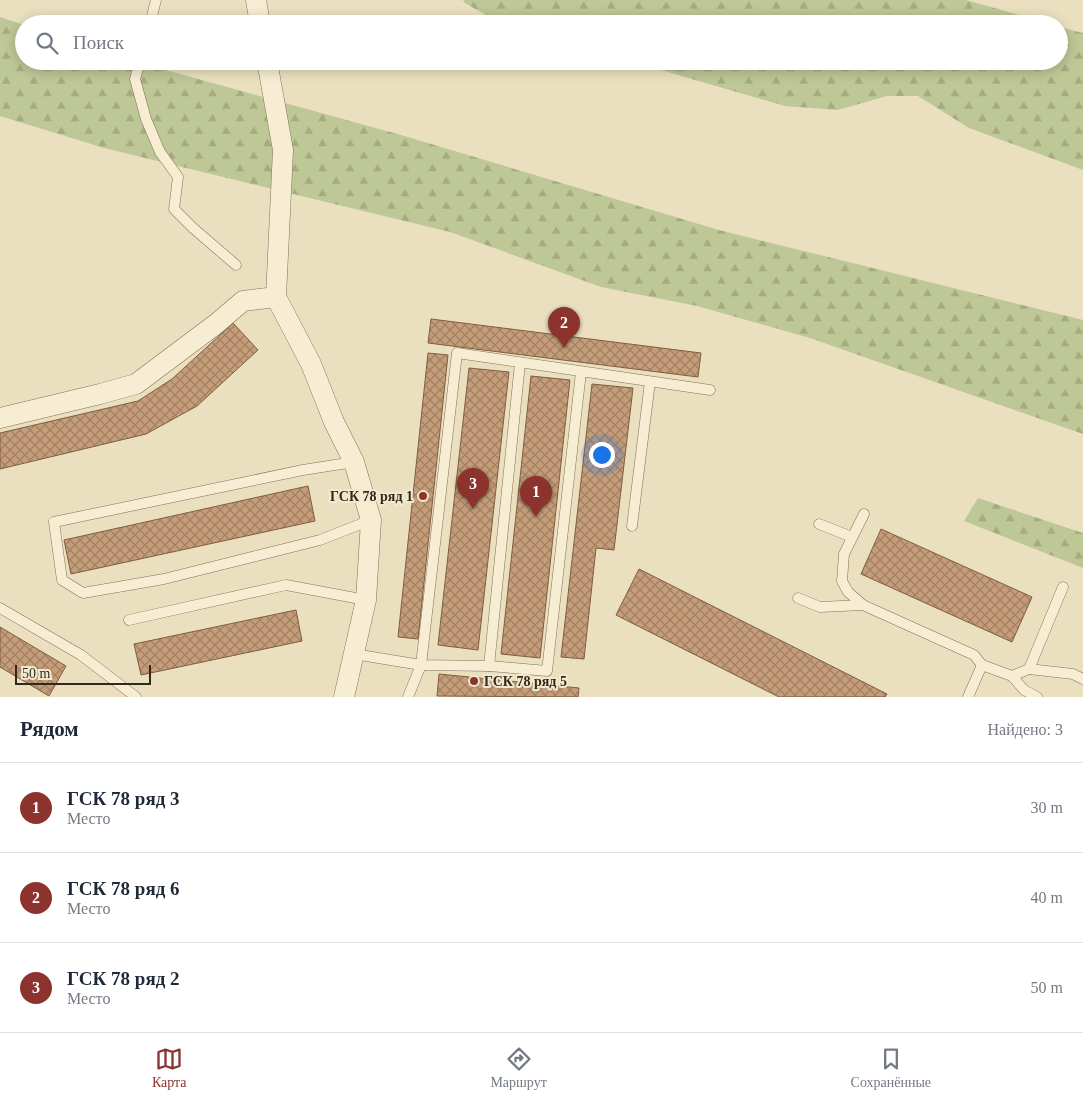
<!DOCTYPE html>
<html lang="ru">
<head>
<meta charset="utf-8">
<style>
  :root { --surface:#fff; --page:#f6f6f7; --text:#1f2937; --muted:#747a83; --line:#e0e1e3; --accent:#8c332e }
  body { margin:0; font-family:"Times New Roman",serif; background:var(--page); color:var(--text) }
  .scale { position:absolute; left:15px; bottom:12px; width:136px; box-sizing:border-box; padding-left:5px; border:2px solid #32291d; border-top:0; font-size:14px; line-height:18px; white-space:nowrap; color:#32291d; -webkit-text-stroke:4px #f2eacf; paint-order:stroke }
  .you { position:absolute; left:601px; top:454px; width:18px; height:18px; margin:-12px; border:4px solid #fff; border-radius:50%; background:#1a73e8; box-shadow:0 0 0 8px #1a73e833 }
  .badge { display:grid; place-items:center; width:32px; height:32px; border-radius:50%; background:var(--accent); color:#fff; font-size:16px; font-weight:700 }
  .pin { position:absolute; translate:-50% -41px; filter:drop-shadow(0 1px 2px #0008) }
  .pin::after { content:''; position:absolute; top:26px; width:18px; height:15px; background:inherit; clip-path:polygon(0 0,100% 0,50% 100%) }
  .list { margin:0; padding:0; list-style:none }
  h2 { display:flex; justify-content:space-between; align-items:center; height:65px; margin:0; padding:0 20px; font-size:21px }
  h2 small { font-size:16px; font-weight:400; color:var(--muted) }
  .list li { display:grid; grid-template-columns:32px 1fr auto; gap:15px; align-items:center; box-sizing:border-box; height:90px; padding:0 20px; border-top:1px solid var(--line) }
  .list b { display:block; font-size:19px; white-space:nowrap }
  .list p { margin:0; font-size:16px; white-space:nowrap; color:var(--muted) }
  .list em { font-size:16px; font-style:normal; color:var(--muted) }
  .icon { flex:none; width:28px; height:28px; fill:none; stroke:currentColor; stroke-width:2; stroke-linecap:round; stroke-linejoin:round }
  .map { position:relative; flex:none; width:1083px; height:697px; overflow:hidden }
  .search { position:absolute; background:var(--surface); box-shadow:0 2px 12px #0003; left:15px; right:15px; top:15px; height:55px; display:flex; align-items:center; gap:12px; box-sizing:border-box; padding:0 18px; border-radius:28px; color:var(--muted); font-size:19px }
  .sheet { height:335px; background:var(--surface) }
  nav { display:flex; justify-content:space-around; align-items:center; box-sizing:border-box; height:70px; border-top:1px solid var(--line); background:var(--surface); font-size:14px; color:var(--muted) }
  nav a { display:grid; justify-items:center; gap:2px }
  nav .on { color:var(--accent) }
  .map>svg:first-child { display:block }
  .forest { fill:url(#forest-firs) }
  .building { fill:url(#building-cross-hatch); stroke:#7f5d41 }
  .lines { fill:none; stroke-linecap:round; stroke-linejoin:round }
  .lane-casing { stroke:#82715a; stroke-width:11 }
  .street-casing { stroke:#82715a; stroke-width:21 }
  .lane { stroke:#f6edd3; stroke-width:10 }
  .street { stroke:#f6edd3; stroke-width:20 }
  .poi-dot { fill:#8c332e; stroke:#f2eacf; stroke-width:2 }
  .labels { text-anchor:middle; stroke-width:4; stroke-linejoin:round; paint-order:stroke }
  .poi-label { font-size:14px; font-weight:bold; fill:#32291d; stroke:#f2eacf; text-anchor:end }
</style>
</head>
<body>
<div class="map">
<svg width="1083" height="697" viewBox="0 0 1083 697">
  <defs>
    <pattern id="forest-firs" width="22" height="20" patternUnits="userSpaceOnUse" patternTransform="scale(1.25)"><rect width="22" height="20" fill="#bec796"/><path d="M5 1l3.5 6h-7zM16 11l3.5 6h-7z" fill="#a4ab81"/></pattern>
    <pattern id="building-cross-hatch" width="8" height="8" patternUnits="userSpaceOnUse" patternTransform="scale(1.25)"><rect width="8" height="8" fill="#c59d79"/><path d="M0 0l8 8M0 8l8-8" fill="none" stroke="#a18063"/></pattern>
  </defs>
  <rect width="100%" height="100%" fill="#eae0c0"/>
  <g class="forest">
    <polygon points="463,0 966,0 1050,24 501,24 465,3"/>
    <polygon points="0,17 24,25 24,61 133,61 401,135 719,230 1083,320 1083,434 810,338 697,306 601,287 450,232 104,148 0,116"/>
    <polygon points="1059,27 1083,33 1083,170 969,128 918,96 887,96 838,110 785,106 630,61 1059,61"/>
    <polygon points="978,498 1083,533 1083,568 964,521"/>
  </g>
  <g class="building">
    <polygon points="431,319 701,353 698,377 428,343"/>
    <polygon points="233,323 258,350 197,406 146,434 0,469 0,433 138,401 172,379"/>
    <polygon points="428,353 448,355 418,639 398,637"/>
    <polygon points="469,368 509,372 478,650 438,645"/>
    <polygon points="531,376 570,380 540,658 501,654"/>
    <polygon points="592,384 633,388 614,550 596,548 584,659 561,657"/>
    <polygon points="308,486 315,521 71,574 64,540"/>
    <polygon points="881,529 1032,597 1012,642 861,574"/>
    <polygon points="639,569 887,694 885,697 779,697 616,615"/>
    <polygon points="296,610 302,641 141,675 134,644"/>
    <polygon points="0,627 66,666 49,696 0,667"/>
    <polygon points="439,674 579,688 578,697 437,696"/>
  </g>
  <g class="lines">
    <g class="lane-casing">
      <g id="lane">
        <polyline points="150,24 156,0"/>
        <polyline points="140,61 135,79 146,119 160,152 178,177 174,209 193,228 236,265"/>
        <polyline points="581,372 547,671 489,666 421,665 457,353 710,390"/>
        <polyline points="354,462 303,470 54,522 62,580 83,593 164,579 320,540 371,520"/>
        <polyline points="864,514 844,554 842,581 848,592 863,605 974,655 982,665 1012,676 1029,669 1063,587"/>
        <polyline points="819,524 852,537"/>
        <polyline points="632,526 650,382"/>
        <polyline points="798,598 820,607 863,605"/>
        <polyline points="0,608 81,655 136,697"/>
        <polyline points="129,620 286,585 366,600"/>
        <polyline points="354,654 421,665 408,697"/>
        <polyline points="489,666 520,363"/>
        <polyline points="1029,669 1073,674 1083,679"/>
        <polyline points="1012,676 1024,690 1037,697"/>
        <polyline points="968,697 982,665"/>
      </g>
    </g>
    <g class="street-casing">
      <g id="street">
        <polyline points="256,0 260,24"/>
        <polyline points="267,61 283,150 276,297 311,364 334,422 354,462 371,520 366,600 344,697"/>
        <polyline points="0,418 100,394 136,384 216,324 243,301 276,297"/>
      </g>
    </g>
    <use href="#lane" class="lane"/>
    <use href="#street" class="street"/>
  </g>
  <g class="poi-dot">
    <circle cx="423" cy="496" r="5"/>
    <circle cx="474" cy="681" r="5"/>
  </g>
  <g class="labels">
    <g class="poi-label">
      <text x="413" y="501">ГСК 78 ряд 1</text>
      <text x="484" y="686" text-anchor="start">ГСК 78 ряд 5</text>
    </g>
  </g>
</svg>
<div class="scale">50 m</div>
<div class="you"></div>
<div class="pin badge" style="left:536px;top:517px">1</div>
<div class="pin badge" style="left:564px;top:348px">2</div>
<div class="pin badge" style="left:473px;top:509px">3</div>
<div class="search"><svg class="icon" aria-label="search" viewBox="0 0 24 24"><circle cx="10" cy="10" r="6"/><path d="M15 15l6 6"/></svg>Поиск</div>
</div>
<section class="sheet">
<h2>Рядом<small>Найдено: 3</small></h2>
<ul class="list">
<li><span class="badge">1</span><div><b>ГСК 78 ряд 3</b><p>Место</p></div><em>30 m</em></li>
<li><span class="badge">2</span><div><b>ГСК 78 ряд 6</b><p>Место</p></div><em>40 m</em></li>
<li><span class="badge">3</span><div><b>ГСК 78 ряд 2</b><p>Место</p></div><em>50 m</em></li>
</ul>
</section>
<nav>
<a class="on"><svg class="icon" aria-label="map" viewBox="0 0 24 24"><path d="M3 6l6-2 6 2 6-2v14l-6 2-6-2-6 2zM9 4v14M15 6v14"/></svg>Карта</a>
<a><svg class="icon" aria-label="directions" viewBox="0 0 24 24"><path d="M12 3l9 9-9 9-9-9zM9 14v-3h6M13 9l2 2-2 2"/></svg>Маршрут</a>
<a><svg class="icon" aria-label="saved" viewBox="0 0 24 24"><path d="M7 4h10v16l-5-4-5 4z"/></svg>Сохранённые</a>
</nav>
</body>
</html>
